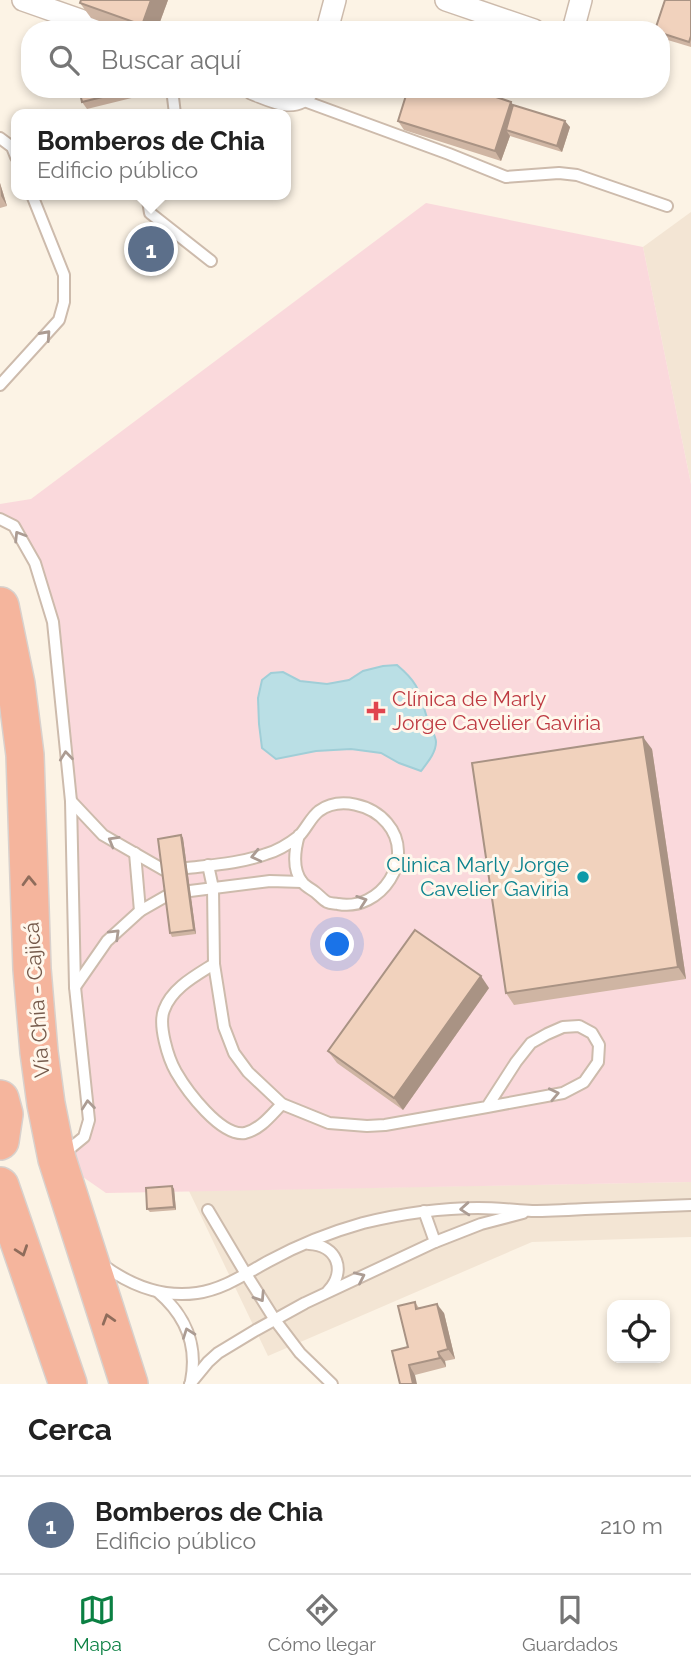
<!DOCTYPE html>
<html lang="es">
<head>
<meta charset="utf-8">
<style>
  :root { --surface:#fff; --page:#f2f2f2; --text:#222; --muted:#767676; --line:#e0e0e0; --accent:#0b8043 }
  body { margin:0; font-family:Raleway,sans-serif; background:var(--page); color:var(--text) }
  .controls { position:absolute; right:21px; bottom:21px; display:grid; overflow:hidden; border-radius:14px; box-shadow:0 4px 10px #0003 }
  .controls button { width:63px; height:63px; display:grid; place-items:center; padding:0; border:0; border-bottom:2px solid var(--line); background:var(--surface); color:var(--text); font:35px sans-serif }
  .you { position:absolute; left:338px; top:945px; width:24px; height:24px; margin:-18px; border:5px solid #fff; border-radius:50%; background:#1a73e8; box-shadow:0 0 0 10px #1a73e833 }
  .badge { display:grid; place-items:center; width:46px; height:46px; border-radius:50%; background:var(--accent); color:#fff; font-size:23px; font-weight:700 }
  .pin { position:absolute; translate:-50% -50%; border:4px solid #fff; box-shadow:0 2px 7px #0006 }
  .popup { position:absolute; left:11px; top:109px; width:280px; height:91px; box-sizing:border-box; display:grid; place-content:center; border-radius:14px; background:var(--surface); filter:drop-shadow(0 2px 5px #0005); font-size:23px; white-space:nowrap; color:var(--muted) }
  .popup b { font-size:26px; color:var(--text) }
  .popup::after { content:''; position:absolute; left:50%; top:100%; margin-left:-14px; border:14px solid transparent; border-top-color:var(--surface) }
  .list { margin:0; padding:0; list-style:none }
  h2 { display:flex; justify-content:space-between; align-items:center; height:91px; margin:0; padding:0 28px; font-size:30px }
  h2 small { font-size:23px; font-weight:400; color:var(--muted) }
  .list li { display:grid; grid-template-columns:46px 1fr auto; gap:21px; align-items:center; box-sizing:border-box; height:98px; padding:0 28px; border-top:2px solid var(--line) }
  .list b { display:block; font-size:26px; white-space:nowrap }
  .list p { margin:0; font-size:23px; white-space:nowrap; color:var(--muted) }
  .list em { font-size:23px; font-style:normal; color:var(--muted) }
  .icon { flex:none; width:38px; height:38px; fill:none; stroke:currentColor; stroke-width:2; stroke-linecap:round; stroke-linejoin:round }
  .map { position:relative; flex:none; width:691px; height:1384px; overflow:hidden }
  .search { position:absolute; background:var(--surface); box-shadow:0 4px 10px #0003; left:21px; right:21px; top:21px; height:77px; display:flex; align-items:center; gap:18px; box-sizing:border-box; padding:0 24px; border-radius:28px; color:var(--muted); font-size:26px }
  .sheet { height:189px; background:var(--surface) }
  nav { display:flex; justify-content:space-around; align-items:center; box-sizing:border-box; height:98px; border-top:2px solid var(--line); background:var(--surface); font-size:19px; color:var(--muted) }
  nav a { display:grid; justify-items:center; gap:4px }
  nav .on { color:var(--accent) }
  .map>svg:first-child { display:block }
  .residential { fill:#f3e5d4 }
  .medical { fill:#fad9dc }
  .water { fill:#badfe5; stroke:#a0ced7; stroke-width:2 }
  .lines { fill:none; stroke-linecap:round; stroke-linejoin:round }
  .lane-casing { stroke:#cdbbac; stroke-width:14 }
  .street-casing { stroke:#cdbbac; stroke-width:24 }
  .highway-casing { stroke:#d8d1cd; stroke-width:40 }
  .lane { stroke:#fff; stroke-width:10 }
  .street { stroke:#fff; stroke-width:21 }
  .highway { stroke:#f5b59d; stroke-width:37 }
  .wall { fill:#cfb5a3 }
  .shaded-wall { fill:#a99384 }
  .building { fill:#f1d2bd; stroke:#a99384; stroke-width:2 }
  .oneway { stroke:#ac9c93 }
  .oneway2 { stroke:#8f6c5b }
  .health-dot { fill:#e0444e; stroke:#fff7ec; stroke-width:2.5 }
  .culture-dot { fill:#0f9aa8; stroke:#fff7ec; stroke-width:2.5 }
  .labels { text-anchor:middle; stroke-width:6; stroke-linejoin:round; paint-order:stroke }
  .health-label { font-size:21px; fill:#be3a42; stroke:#fff7ec; text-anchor:start }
  .culture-label { font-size:21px; fill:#0d838f; stroke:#fff7ec; text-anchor:end }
  .street-label { font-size:21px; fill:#755a4b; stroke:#fff7ec }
</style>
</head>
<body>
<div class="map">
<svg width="691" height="1384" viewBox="0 0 691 1384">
  <rect width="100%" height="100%" fill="#fcf3e5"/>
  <g class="residential">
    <polygon points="691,212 691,484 643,247"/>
    <polygon points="691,1182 691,1237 532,1242 268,1356 189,1191"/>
  </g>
  <polygon class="medical" points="426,203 643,247 691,484 691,1182 106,1193 57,1159 84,1137 89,1120 75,987 71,801 53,622 35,563 14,526 0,519 0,504 31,499"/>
  <path class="water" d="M 397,665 C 422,686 419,694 428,721 C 430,727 436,736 436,742 C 436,753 427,763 421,771 L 399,763 L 381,753 L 351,749 L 316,751 L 276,759 L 262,748 L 259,724 L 258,698 L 262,680 L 271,673 L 283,672 L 300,681 L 327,684 L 349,680 L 363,671 L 383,666 Z"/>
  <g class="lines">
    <g class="lane-casing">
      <g id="lane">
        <polyline points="172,89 175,114"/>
        <polyline points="299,99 449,154 506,177 559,173 577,175 667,206"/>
        <polyline points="0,138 12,147 16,157"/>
        <polyline points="147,195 150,213 211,261"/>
        <polyline points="0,385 59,320 64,302 64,275 32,195"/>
        <polyline points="0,519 14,526 35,563 53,622 71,801 75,987 89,1120 84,1137 62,1155"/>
        <polyline points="71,801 103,835 164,870"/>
        <polyline points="135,853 140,911"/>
        <polyline points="208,865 213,888 214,964 224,1027 234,1053 248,1072 282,1104 329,1123 367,1126 385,1125 487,1107 563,1093 584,1082 598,1062 599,1045 592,1033 579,1026 563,1027 547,1034 531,1043 516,1062 487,1107"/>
        <path d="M 187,868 C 213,865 242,863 266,854 C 277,851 290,843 299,836 C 306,829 311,817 319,811 C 340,796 372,805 387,823 C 417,858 381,912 338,904 C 334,903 331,904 327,902 C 323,900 319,895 315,892 C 311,889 305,886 302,882 C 292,869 295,849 299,835"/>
        <polyline points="190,891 270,881 302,882"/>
        <path d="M 214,964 C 195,976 172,988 164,1010 C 158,1025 168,1058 176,1072 C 187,1091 221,1137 245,1133 C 261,1129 271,1115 282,1104"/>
        <polyline points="75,987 107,941 140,911 168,895"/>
        <polyline points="208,1210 246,1274 275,1320 300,1353 332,1384"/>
        <polyline points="424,1211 435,1242"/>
        <path d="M 309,1244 C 337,1245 347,1271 328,1291"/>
        <path d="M 103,1265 C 130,1285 162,1298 197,1293 C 224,1289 245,1274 269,1261 C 298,1245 331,1232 363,1223 C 400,1214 440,1208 478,1208 C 496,1208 514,1210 532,1211 C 549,1211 567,1210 585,1209 C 620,1208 656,1206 691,1205"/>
        <path d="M 158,1292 C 185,1315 198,1345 191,1381"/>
        <polyline points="190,1384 208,1362 218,1353 256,1330 305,1303 435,1242 481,1224 523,1213"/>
      </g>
    </g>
    <g class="street-casing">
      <g id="street">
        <polyline points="23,0 80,20 104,30"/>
        <polyline points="446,0 534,30"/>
        <polyline points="327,30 335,0"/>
        <polyline points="573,30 581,0"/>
        <path d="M 253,89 C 272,96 295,110 309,89"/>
      </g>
    </g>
    <g class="highway-casing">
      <g id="highway">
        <polyline points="0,606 16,684 25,755 32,969 39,1052 46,1104 57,1159 129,1384"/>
        <polyline points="0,1099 4,1114 0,1141"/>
        <polyline points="0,1186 68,1384"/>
      </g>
    </g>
    <use href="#lane" class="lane"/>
    <use href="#street" class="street"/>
    <use href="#highway" class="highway"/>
  </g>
  <g class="wall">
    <polygon points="168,0 157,30 123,30 91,18 80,3"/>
    <polygon points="691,0 691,47 661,38 661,30"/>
    <polygon points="56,89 155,89 156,92 87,109 82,102 79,90 60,94"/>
    <polygon points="511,102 513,105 570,127 562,152 510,136 501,161 404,130 398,121"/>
    <polygon points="0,183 7,206 0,208"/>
    <polygon points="652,749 686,979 514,1005 506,993"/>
    <polygon points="181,835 183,838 196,934 172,937 170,933"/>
    <polygon points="489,988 403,1110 337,1063 328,1051"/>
    <polygon points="172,1186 174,1189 176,1210 150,1212 147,1209"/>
    <polygon points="415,1302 419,1308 444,1313 455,1359 445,1361 446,1367 415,1375 392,1351 408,1347"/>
  </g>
  <g class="shaded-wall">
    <polygon points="151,0 168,0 157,30 145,30 142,25"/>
    <polygon points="511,102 518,112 506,130 510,136 501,161 495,151"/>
    <polygon points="565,121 570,127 562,152 557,146"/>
    <polygon points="0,183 7,206 1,196"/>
    <polygon points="643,737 652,749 686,979 678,967"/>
    <polygon points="181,835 183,838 196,934 194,930"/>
    <polygon points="481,976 489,988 403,1110 394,1098"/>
    <polygon points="172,1186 174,1189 176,1210 174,1207"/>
    <polygon points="437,1304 444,1313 455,1359 448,1349"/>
    <polygon points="438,1352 445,1361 446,1367 440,1358"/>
    <polygon points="409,1365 415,1375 417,1384 413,1384"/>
  </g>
  <g class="building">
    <polygon points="81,0 151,0 142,25 80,3"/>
    <polygon points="665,0 691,0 691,36 689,42 661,33 661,30 655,30"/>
    <polygon points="79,89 135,89 82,102"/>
    <polygon points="408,89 472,89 511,102 495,151 398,121"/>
    <polygon points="513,105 565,121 557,146 506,130"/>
    <polygon points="643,737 678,967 506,993 472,763"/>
    <polygon points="181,835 194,930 170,933 158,839"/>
    <polygon points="415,930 481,976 394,1098 328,1051"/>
    <polygon points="172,1186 174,1207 147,1209 146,1188"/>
    <polygon points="415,1302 416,1309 437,1304 448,1349 438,1352 440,1358 409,1365 413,1384 400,1384 392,1351 408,1347 398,1306"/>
  </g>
  <defs><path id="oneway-chevron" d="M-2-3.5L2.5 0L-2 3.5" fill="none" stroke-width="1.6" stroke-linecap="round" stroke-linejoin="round" transform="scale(1.75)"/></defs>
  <g class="oneway">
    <use href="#oneway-chevron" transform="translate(46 335) rotate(-48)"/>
    <use href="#oneway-chevron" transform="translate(19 536) rotate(-122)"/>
    <use href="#oneway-chevron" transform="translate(66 756) rotate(-96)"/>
    <use href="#oneway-chevron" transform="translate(113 841) rotate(-150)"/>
    <use href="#oneway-chevron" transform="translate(256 856) rotate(167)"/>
    <use href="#oneway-chevron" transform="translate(362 901) rotate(-19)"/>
    <use href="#oneway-chevron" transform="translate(115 934) rotate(-44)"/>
    <use href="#oneway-chevron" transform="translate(554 1094) rotate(-12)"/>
    <use href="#oneway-chevron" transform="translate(88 1105) rotate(-96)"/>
    <use href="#oneway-chevron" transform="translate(465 1209) rotate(176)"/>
    <use href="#oneway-chevron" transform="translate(360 1277) rotate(-25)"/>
    <use href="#oneway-chevron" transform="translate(260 1297) rotate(57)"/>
    <use href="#oneway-chevron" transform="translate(188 1333) rotate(-110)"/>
  </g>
  <g class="oneway2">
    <use href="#oneway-chevron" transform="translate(29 881) rotate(-92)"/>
    <use href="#oneway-chevron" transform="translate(22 1251) rotate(71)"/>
    <use href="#oneway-chevron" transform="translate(108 1319) rotate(-107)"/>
  </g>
  <path class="health-dot" d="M372.5 700.5h7v7h7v7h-7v7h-7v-7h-7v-7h7z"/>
  <circle class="culture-dot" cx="583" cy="877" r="7"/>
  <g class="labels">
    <g class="health-label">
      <text x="392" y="706">Clínica de Marly<tspan x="392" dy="24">Jorge Cavelier Gaviria</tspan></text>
    </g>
    <g class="culture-label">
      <text x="569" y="872">Clinica Marly Jorge<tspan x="569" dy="24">Cavelier Gaviria</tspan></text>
    </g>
    <g class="street-label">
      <text transform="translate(37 1000) rotate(-94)" y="7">Vía Chía - Cajicá</text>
    </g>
  </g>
</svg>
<div class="controls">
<button><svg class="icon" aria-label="locate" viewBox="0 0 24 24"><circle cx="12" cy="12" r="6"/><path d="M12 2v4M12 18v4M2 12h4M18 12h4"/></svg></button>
</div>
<div class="you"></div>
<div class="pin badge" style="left:151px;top:249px;background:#5c6f8a">1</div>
<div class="popup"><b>Bomberos de Chia</b>Edificio público</div>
<div class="search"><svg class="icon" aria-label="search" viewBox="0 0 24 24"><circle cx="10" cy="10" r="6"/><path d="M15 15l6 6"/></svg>Buscar aquí</div>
</div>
<section class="sheet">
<h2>Cerca<small></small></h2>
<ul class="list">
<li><span class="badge" style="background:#5c6f8a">1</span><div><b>Bomberos de Chia</b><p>Edificio público</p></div><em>210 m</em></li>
</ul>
</section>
<nav>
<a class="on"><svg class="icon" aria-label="map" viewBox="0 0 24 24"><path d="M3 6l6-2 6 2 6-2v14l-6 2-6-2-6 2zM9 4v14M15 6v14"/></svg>Mapa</a>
<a><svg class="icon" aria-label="directions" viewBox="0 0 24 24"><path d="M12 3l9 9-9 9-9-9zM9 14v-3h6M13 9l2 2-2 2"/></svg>Cómo llegar</a>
<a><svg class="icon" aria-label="saved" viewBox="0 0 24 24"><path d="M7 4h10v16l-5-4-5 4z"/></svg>Guardados</a>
</nav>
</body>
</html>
